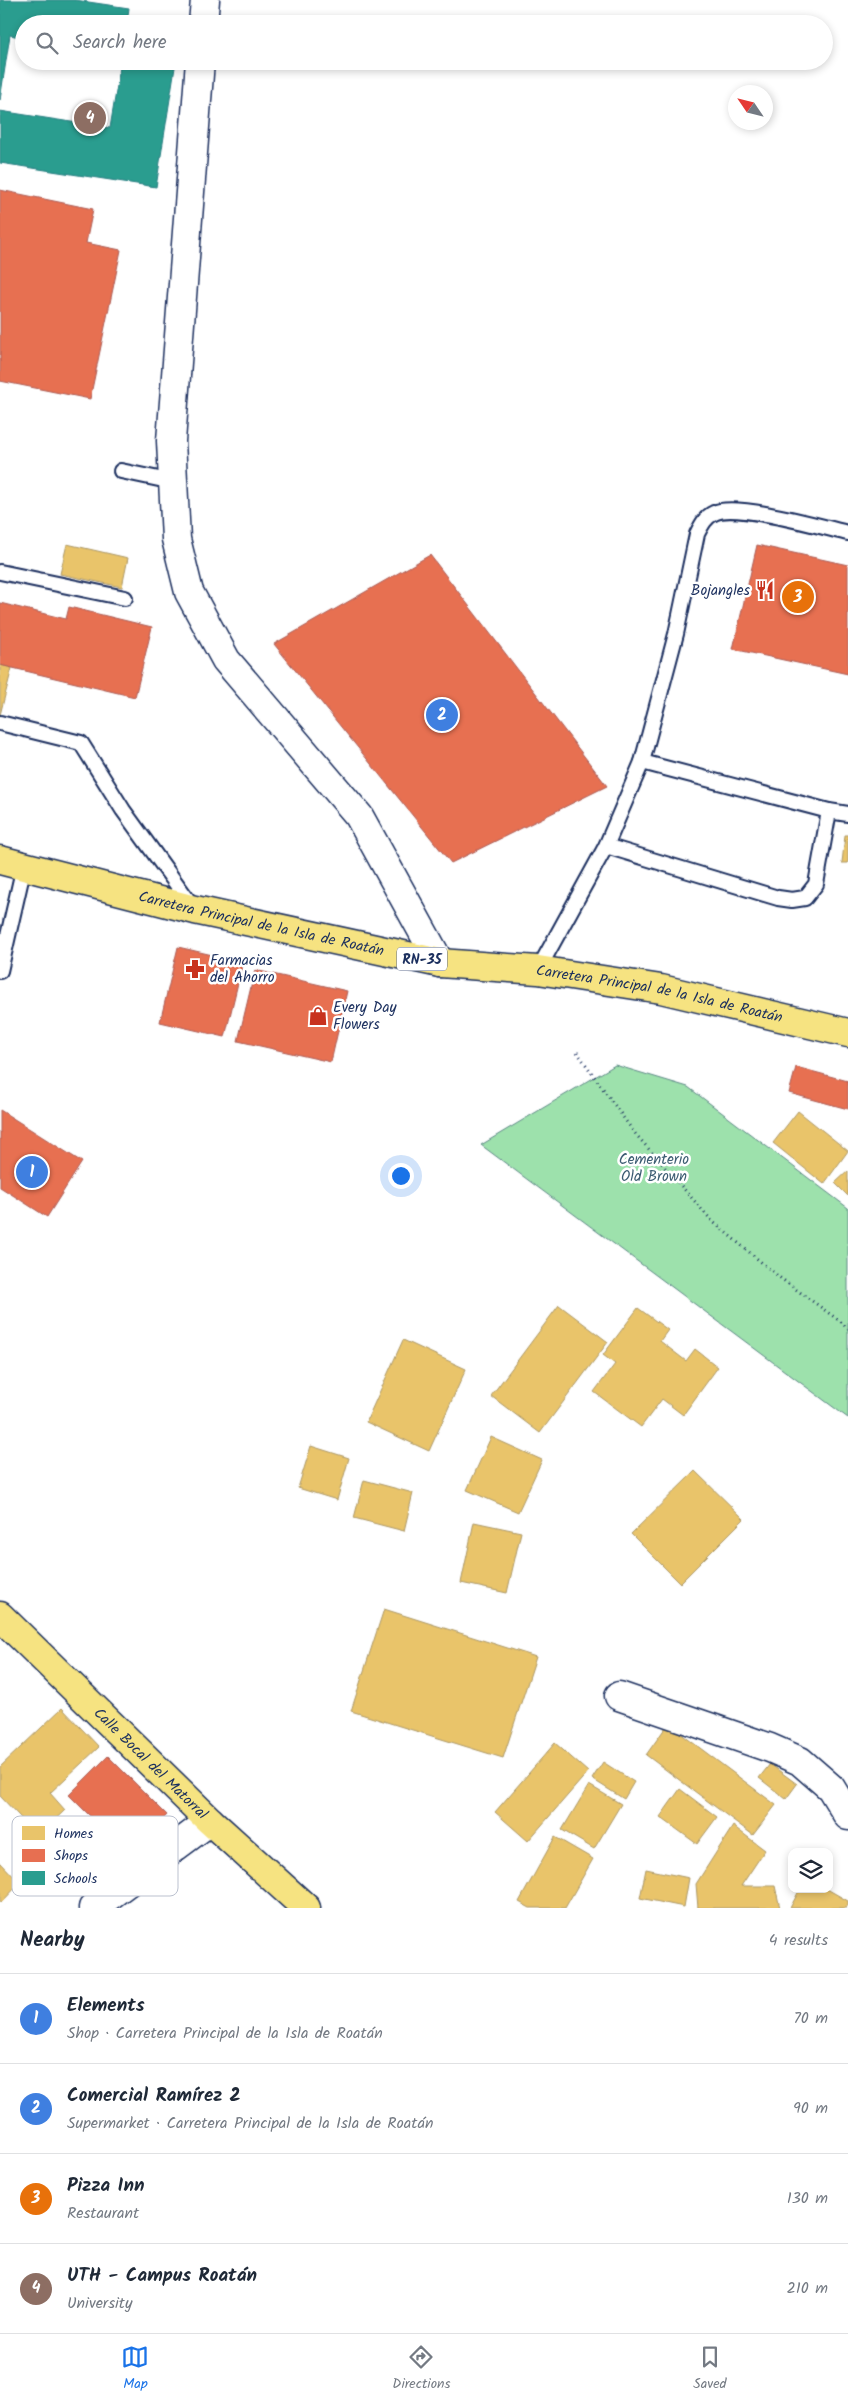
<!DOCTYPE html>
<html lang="en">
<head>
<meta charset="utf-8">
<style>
  :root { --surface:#fff; --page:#f6f6f7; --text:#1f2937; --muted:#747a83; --line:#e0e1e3; --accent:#1a73e8 }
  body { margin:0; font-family:Kalam,sans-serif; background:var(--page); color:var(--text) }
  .controls { position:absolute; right:15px; bottom:15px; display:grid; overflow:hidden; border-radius:10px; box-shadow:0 2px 8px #0003 }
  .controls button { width:45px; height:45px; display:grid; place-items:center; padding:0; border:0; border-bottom:1px solid var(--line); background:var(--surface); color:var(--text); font:25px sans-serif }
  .compass { position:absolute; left:728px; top:85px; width:45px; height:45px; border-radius:50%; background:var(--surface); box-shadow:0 2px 8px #0003; rotate:305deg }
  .you { position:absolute; left:400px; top:1175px; width:18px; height:18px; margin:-12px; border:4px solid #fff; border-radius:50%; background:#1a73e8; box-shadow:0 0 0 8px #1a73e833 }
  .badge { display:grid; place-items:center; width:32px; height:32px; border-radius:50%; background:var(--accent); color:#fff; font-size:16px; font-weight:700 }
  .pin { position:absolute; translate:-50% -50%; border:2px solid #fff; box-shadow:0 1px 5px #0006 }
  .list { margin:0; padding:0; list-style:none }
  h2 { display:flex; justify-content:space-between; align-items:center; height:65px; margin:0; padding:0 20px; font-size:21px }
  h2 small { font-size:16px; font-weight:400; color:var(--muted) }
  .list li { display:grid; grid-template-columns:32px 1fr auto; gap:15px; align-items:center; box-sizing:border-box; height:90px; padding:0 20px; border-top:1px solid var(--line) }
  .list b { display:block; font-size:19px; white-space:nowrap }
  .list p { margin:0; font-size:16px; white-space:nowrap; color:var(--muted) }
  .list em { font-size:16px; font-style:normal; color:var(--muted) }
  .icon { flex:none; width:28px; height:28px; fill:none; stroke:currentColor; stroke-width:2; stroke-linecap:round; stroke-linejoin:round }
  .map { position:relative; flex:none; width:848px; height:1908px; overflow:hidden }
  .search { position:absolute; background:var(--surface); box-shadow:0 2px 8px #0003; left:15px; right:15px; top:15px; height:55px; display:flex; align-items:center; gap:12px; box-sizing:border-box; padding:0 18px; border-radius:28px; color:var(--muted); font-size:19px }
  .sheet { height:425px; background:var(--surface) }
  nav { display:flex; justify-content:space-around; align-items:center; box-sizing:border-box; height:70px; border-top:1px solid var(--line); background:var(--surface); font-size:14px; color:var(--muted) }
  nav a { display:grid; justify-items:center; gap:2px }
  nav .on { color:var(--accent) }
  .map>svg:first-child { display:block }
  .green { fill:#9de1ac; stroke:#5c8885 }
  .homes { fill:#e9c46a; stroke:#ab9766 }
  .shops { fill:#e76f51; stroke:#aa5c55 }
  .schools { fill:#2a9d8f; stroke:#267c80 }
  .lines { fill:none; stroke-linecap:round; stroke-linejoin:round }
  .service-casing { stroke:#1b2f5e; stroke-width:18 }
  .minor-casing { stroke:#1b2f5e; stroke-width:31 }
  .primary-casing { stroke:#1b2f5e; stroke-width:31 }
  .path { stroke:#1b2f5e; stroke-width:3; stroke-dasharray:1 4; stroke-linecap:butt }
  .service { stroke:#fff; stroke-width:14 }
  .minor { stroke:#fff; stroke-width:28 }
  .primary { stroke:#f6e381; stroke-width:28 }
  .labels { text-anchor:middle; stroke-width:5; stroke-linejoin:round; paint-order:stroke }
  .shield { fill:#fff; stroke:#5f6d8e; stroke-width:1 }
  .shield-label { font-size:14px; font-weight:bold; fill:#1b2f5e }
  .poi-label { font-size:15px; fill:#1b2f5e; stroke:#fff; text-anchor:start }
  .street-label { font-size:15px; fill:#1b2f5e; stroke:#fff }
  .park-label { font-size:15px; fill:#3c5c72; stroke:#fff }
  .key { fill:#fff; stroke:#bbc1cf; stroke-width:1 }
  .key-label { font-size:14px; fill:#1b2f5e }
</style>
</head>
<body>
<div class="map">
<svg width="848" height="1908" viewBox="0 0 848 1908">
  <rect width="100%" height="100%" fill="#fff"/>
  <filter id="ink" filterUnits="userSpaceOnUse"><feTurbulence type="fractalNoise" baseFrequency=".02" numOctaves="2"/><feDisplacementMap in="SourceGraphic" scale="10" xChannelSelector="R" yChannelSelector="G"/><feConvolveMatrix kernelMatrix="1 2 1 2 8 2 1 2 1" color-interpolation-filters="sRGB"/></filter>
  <g filter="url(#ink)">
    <polygon class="green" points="615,1065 688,1087 848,1208 848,1418 481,1145"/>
    <g class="homes">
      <polygon points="67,544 128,558 122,587 60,574"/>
      <polygon points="0,665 12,668 0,715"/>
      <polygon points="845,835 848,835 848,863 842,863"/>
      <polygon points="798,1111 848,1151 824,1184 773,1143"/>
      <polygon points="848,1171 848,1196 835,1183"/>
      <polygon points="559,1305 608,1342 540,1433 491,1396"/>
      <polygon points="638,1308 668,1330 660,1341 686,1361 695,1349 718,1367 683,1415 662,1399 641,1427 594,1392 615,1364 603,1355"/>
      <polygon points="403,1340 466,1369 429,1451 366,1422"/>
      <polygon points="491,1437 542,1460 518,1512 467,1490"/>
      <polygon points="311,1446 349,1458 337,1500 298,1488"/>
      <polygon points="695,1471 744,1519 680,1583 631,1534"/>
      <polygon points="364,1480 413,1493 404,1531 354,1518"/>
      <polygon points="474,1522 521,1532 507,1593 461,1583"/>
      <polygon points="384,1609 536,1657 503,1758 351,1711"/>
      <polygon points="62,1708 99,1747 50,1793 65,1810 38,1836 0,1796 0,1767"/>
      <polygon points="668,1724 776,1805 753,1835 646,1755"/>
      <polygon points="555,1743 588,1772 528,1841 495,1812"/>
      <polygon points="603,1762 634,1782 624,1799 592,1779"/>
      <polygon points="770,1764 797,1784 786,1799 759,1778"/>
      <polygon points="589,1785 621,1804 594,1849 562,1830"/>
      <polygon points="680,1789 717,1817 697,1844 660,1817"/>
      <polygon points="733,1826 765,1850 741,1886 775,1886 780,1908 698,1908 696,1884"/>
      <polygon points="555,1837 593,1859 565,1908 530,1908 519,1902"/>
      <polygon points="0,1862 20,1883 1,1903 0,1902"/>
      <polygon points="646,1869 689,1878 684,1907 640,1898"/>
      <polygon points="800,1889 827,1889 848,1901 848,1905 846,1908 790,1908"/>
    </g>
    <g class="shops">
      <polygon points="0,190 93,209 86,243 121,250 90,399 0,381"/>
      <polygon points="757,545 848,565 848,674 733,649"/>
      <polygon points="430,555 607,786 451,863 274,644"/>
      <polygon points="0,603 66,619 69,607 152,627 135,697 0,665"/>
      <polygon points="178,947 243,962 225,1037 160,1022"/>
      <polygon points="255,970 347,991 331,1062 238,1041"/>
      <polygon points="796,1067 848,1081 848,1109 789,1093"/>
      <polygon points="0,1110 82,1162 47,1217 0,1187"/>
      <polygon points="108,1756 167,1815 129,1855 69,1795"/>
    </g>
    <g class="schools">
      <polygon points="0,0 75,0 129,8 127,24 24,24 24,38 10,35 0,100"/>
      <polygon points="121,61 176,61 156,187 0,163 0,111 110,128"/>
    </g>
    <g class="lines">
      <g class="service-casing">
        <g id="service">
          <polyline points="121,471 173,482"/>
          <polyline points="0,572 125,598"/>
          <polyline points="0,723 81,743 123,810 193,907"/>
          <polyline points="642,762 829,811 848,814"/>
          <polyline points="606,846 778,898 792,900 805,898 816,884 829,811"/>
          <path d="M 538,970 L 606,846 L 642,762 L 676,634 L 697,534 C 701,526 705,517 714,513 C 735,502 822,527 848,533"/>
          <polyline points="0,971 24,866"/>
        </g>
      </g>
      <g class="minor-casing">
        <g id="minor">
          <polyline points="203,24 205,0"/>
          <polyline points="200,61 171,441 176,539 189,592 226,660 359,816 440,963"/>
          <polyline points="619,1696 770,1748 800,1761 831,1788 848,1816"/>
          <polyline points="93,1908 210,1821"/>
        </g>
      </g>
      <g class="primary-casing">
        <g id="primary">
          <path id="s1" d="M 0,860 L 195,910 L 440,963 L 538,970 L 661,989 L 848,1033"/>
          <path id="s2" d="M 0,1616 L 210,1821 L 306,1908"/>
        </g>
      </g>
      <polyline class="path" points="577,1052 633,1131 712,1221 779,1277 841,1322 848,1329"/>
      <use href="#service" class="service"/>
      <use href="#minor" class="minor"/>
      <use href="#primary" class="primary"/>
    </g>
  </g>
  <defs>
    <g id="restaurant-bare" transform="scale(1.5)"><path d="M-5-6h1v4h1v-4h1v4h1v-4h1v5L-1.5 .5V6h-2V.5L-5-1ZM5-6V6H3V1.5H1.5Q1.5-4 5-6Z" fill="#c8321e" stroke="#fff" stroke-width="2.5" paint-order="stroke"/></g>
    <g id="pharmacy-bare" transform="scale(1.5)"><path d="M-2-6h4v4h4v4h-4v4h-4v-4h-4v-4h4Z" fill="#c8321e" stroke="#fff" stroke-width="2.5" paint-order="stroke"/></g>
    <g id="shop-bare" transform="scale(1.5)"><path d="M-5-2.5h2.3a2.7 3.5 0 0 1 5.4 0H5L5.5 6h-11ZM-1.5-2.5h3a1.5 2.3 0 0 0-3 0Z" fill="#c8321e" stroke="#fff" stroke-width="2.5" paint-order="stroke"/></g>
  </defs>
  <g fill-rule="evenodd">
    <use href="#restaurant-bare" x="765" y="590"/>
    <use href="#pharmacy-bare" x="195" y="969"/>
    <use href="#shop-bare" x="318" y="1016"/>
  </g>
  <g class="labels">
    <rect class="shield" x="397" y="947.5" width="50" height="23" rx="4"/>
    <g class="shield-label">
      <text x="422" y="964">RN-35</text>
    </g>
    <g class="poi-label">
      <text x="750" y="595" text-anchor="end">Bojangles</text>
      <text x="210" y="965">Farmacias<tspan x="210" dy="17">del Ahorro</tspan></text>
      <text x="333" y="1012">Every Day<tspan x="333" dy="17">Flowers</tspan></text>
    </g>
    <g class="street-label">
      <text dy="5" stroke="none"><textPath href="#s1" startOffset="269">Carretera Principal de la Isla de Roatán</textPath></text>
      <text dy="5" stroke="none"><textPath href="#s1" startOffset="674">Carretera Principal de la Isla de Roatán</textPath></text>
      <text dy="5" stroke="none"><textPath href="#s2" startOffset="211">Calle Bocal del Matorral</textPath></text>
    </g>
    <g class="park-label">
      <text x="654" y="1164">Cementerio<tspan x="654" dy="17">Old Brown</tspan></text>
    </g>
  </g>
  <rect x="12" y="1816" width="166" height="80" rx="8" class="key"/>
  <rect x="22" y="1826" width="23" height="14" fill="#e9c46a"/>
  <rect x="22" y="1849" width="23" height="13" fill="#e76f51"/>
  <rect x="22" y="1871" width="23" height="14" fill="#2a9d8f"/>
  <g class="key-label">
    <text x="54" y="1838">Homes</text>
    <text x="54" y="1860">Shops</text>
    <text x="54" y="1883">Schools</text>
  </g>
</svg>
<div class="controls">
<button><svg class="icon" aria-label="layers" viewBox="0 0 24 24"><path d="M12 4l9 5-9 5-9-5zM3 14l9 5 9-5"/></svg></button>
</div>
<svg class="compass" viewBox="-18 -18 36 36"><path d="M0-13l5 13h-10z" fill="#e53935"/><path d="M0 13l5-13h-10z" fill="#747a83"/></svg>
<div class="you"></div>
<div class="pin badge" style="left:32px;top:1172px;background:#3f7fe0">1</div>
<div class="pin badge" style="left:442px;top:715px;background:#3f7fe0">2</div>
<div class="pin badge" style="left:798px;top:597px;background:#e8710a">3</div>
<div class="pin badge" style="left:90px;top:118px;background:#8d6e63">4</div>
<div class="search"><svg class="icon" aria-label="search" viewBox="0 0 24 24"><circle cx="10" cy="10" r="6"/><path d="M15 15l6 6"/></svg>Search here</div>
</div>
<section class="sheet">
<h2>Nearby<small>4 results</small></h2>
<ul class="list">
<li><span class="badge" style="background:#3f7fe0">1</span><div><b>Elements</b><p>Shop · Carretera Principal de la Isla de Roatán</p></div><em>70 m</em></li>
<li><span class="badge" style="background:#3f7fe0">2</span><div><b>Comercial Ramírez 2</b><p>Supermarket · Carretera Principal de la Isla de Roatán</p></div><em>90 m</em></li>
<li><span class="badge" style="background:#e8710a">3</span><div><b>Pizza Inn</b><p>Restaurant</p></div><em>130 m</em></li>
<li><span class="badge" style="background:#8d6e63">4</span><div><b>UTH - Campus Roatán</b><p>University</p></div><em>210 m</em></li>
</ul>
</section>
<nav>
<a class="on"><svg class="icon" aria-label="map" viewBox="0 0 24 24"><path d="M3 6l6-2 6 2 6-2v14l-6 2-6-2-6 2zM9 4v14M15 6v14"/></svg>Map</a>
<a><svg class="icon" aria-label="directions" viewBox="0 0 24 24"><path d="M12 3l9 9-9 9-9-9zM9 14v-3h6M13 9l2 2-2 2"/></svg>Directions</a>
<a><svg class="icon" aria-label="saved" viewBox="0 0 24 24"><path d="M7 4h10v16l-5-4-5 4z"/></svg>Saved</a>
</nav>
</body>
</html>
